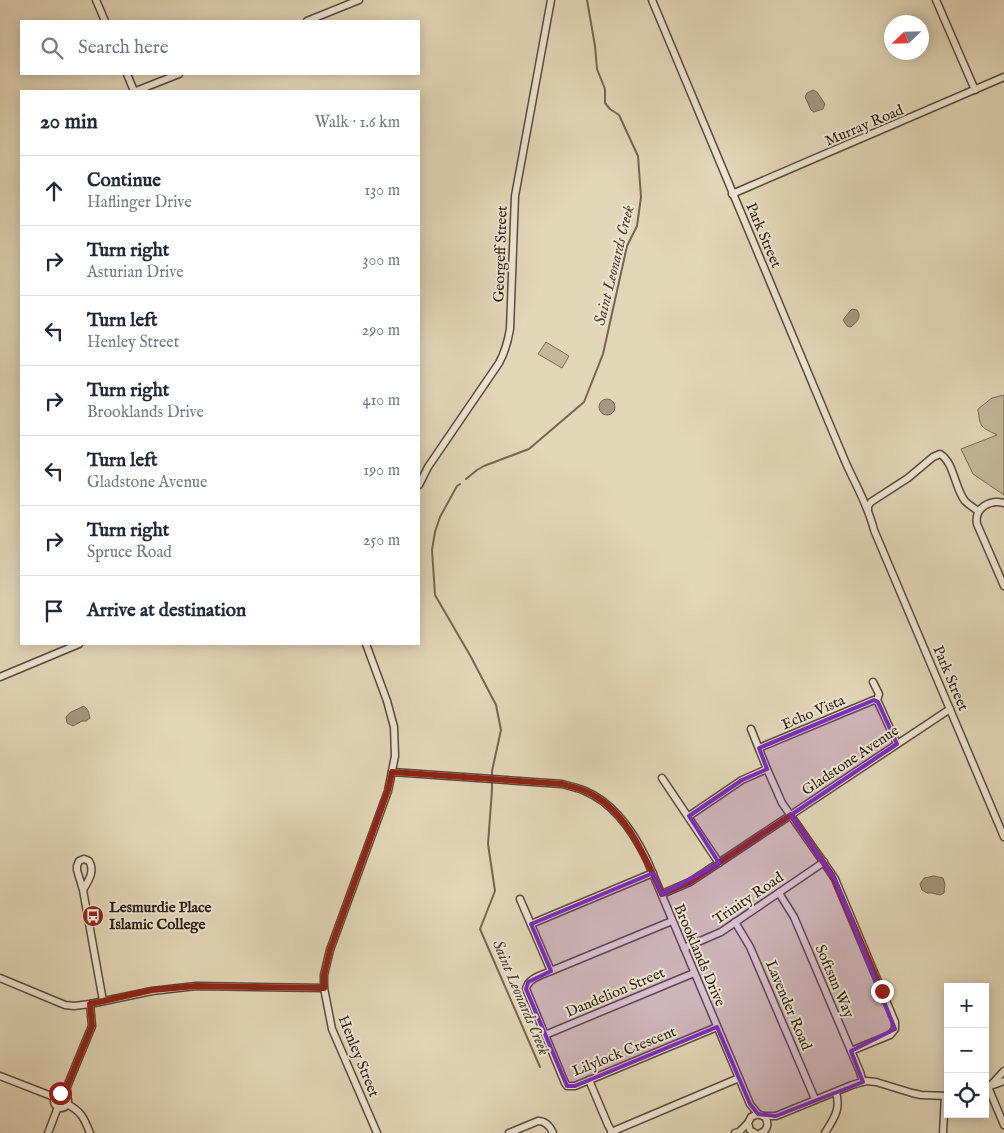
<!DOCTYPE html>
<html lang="en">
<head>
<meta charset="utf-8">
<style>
  :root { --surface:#fff; --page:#f6f6f7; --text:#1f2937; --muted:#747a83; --line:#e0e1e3 }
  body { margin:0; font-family:"IM FELL English",serif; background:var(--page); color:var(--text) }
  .controls { position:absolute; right:15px; bottom:15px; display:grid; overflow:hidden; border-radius:0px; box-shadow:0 2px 12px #0003 }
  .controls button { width:45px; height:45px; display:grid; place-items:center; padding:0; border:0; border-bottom:1px solid var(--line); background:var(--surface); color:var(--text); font:25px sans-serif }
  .compass { position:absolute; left:884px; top:15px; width:45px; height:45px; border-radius:50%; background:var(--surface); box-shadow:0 2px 12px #0003; rotate:247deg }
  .stop { position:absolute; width:15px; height:15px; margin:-11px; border:4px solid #8f2418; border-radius:50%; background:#fff }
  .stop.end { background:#8f2418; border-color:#fff; box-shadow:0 1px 5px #0008 }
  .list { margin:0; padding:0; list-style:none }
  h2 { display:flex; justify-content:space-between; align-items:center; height:65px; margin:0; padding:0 20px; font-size:21px }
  h2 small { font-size:16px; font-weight:400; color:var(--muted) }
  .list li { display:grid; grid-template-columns:32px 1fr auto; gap:15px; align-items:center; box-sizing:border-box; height:70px; padding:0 20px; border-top:1px solid var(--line) }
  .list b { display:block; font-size:19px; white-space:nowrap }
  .list p { margin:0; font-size:16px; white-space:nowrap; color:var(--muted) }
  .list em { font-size:16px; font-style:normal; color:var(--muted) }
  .icon { flex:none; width:28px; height:28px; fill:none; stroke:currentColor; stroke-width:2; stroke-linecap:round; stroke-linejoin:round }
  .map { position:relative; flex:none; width:1004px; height:1133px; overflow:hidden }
  .search { position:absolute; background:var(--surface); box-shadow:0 2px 12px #0003; left:20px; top:20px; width:400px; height:55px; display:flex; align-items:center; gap:12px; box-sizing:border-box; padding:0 18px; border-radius:0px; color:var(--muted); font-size:19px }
  .panel { position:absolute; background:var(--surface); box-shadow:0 2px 12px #0003; left:20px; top:90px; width:400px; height:555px; border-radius:0px }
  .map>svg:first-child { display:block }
  .green { fill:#c4b79c; stroke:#786956 }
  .water { fill:#a5977f; stroke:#756552 }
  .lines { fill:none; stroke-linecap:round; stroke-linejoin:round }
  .stream { stroke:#756552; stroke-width:2 }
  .minor-casing { stroke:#5a4a3a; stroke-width:9 }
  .minor { stroke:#ede5d2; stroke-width:6 }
  .route { stroke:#8f2418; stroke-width:6 }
  .marked { fill:#7b2cbf; fill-opacity:0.2; stroke:#7b2cbf; stroke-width:4; stroke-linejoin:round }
  .labels { text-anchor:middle; stroke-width:4; stroke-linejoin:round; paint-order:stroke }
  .street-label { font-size:15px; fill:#2d1b0f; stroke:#ede5d2 }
  .poi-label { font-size:15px; font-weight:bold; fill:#2d1b0f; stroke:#ede5d2; text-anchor:start }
  .water-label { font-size:16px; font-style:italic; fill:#574636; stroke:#ede5d2 }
</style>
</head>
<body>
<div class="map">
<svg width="1004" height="1133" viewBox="0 0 1004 1133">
  <rect width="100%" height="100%" fill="#e3d7b9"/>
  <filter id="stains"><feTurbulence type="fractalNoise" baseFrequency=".004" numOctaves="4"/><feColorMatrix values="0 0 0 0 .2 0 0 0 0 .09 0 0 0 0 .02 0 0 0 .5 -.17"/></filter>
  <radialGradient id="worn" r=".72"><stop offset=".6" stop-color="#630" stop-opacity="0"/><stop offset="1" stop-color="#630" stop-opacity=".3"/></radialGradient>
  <g class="green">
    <polygon points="546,342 569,356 562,368 538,354"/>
    <path d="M 1004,395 L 1004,495 L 973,474 L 961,449 L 997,435 C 981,427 980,428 978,409 L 992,398 Z"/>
  </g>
  <g class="water">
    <polygon points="813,90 817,92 825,104 823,109 814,112 811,110 805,97 807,93"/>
    <path d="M 852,309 L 857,310 C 862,317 857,322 851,327 L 847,326 L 843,320 L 850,311 Z"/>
    <circle cx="607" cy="407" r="8"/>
    <path d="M 83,706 C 88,708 89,713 90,718 L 86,721 L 82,721 L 73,726 L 67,723 L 66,717 C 71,710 76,711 83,706 Z"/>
    <polygon points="934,876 943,878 945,884 944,893 940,895 932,893 927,893 922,890 920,884 924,878"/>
  </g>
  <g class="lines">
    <g class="stream">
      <polyline points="466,479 477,470 484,466 529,449 584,402 603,354 627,246 637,226 641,197 638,156 619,115 610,109 605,103 605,89 597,69 595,46 587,0"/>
      <polyline points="460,484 457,486 440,517 435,532 432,550 435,595 471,657 496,705 501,730 492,771 492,790 488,844 495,891 480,929 540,1067"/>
    </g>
    <g class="minor-casing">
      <g id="minor">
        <polyline points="96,0 105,21"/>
        <path d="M 652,0 L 845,461 C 855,484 868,505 874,530 L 1004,837"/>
        <polyline points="936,0 975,90"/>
        <polyline points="307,21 359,0"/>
        <polyline points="127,74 134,91"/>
        <polyline points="136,91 179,74"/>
        <polyline points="732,194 1004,77"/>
        <path d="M 419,485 L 428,467 L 499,363 C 505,352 508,341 510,329 L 515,196 L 551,0"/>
        <path d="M 1004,503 C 990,499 974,508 977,524 L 1004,586"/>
        <path d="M 868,510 L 868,506 L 871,502 L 908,478 L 933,457 L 940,454 C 954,462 955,489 965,501 C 969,505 974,508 978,511"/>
        <polyline points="366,644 387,701 394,727 395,756 388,791 330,950 324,975 324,988 332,1029 377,1133"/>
        <polyline points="0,677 79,644"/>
        <polyline points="873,682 879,694 877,700"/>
        <polyline points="751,729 767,769 782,803 829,870 835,879 895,1022 895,1029 890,1035 851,1051"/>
        <polyline points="759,748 874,700 878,702 897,744"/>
        <path d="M 392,772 L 562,784 C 570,786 578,788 585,791 C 614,803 634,833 647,860 L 750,1104 L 758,1114"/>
        <polyline points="662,778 719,863"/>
        <polyline points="689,816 742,780 767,769"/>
        <path d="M 83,890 C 89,880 95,871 89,861 L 84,859 L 79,861 L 77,866 L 77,870 L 83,890 L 103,1001"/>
        <polyline points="779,893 794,917 860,1072 863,1082"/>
        <polyline points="662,894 690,882 950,709"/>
        <polyline points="520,899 551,971"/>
        <path d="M 672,921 L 551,971 C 542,975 528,978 526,989 L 565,1083 L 567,1086 L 575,1086 L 717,1027"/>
        <polyline points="735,922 750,947 815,1099"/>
        <polyline points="531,924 653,873"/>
        <polyline points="684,948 721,932 824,862"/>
        <polyline points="0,978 65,1005 74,1006 90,1004 152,991 196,986 324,988"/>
        <polyline points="545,1035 694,973"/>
        <polyline points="0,1076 54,1097"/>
        <polyline points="589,1080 608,1125 612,1132"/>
        <polyline points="991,1085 1004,1071"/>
        <polyline points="988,1087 1004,1125"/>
        <polyline points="985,1088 1004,1081"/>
        <circle cx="61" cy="1101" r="7"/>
        <polyline points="64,1094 92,1026 90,1004"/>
        <path d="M 67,1104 C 82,1112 84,1118 90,1133"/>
        <polyline points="763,1116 776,1116 852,1085 866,1081 876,1082 912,1093 921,1095 948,1096"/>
        <polyline points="48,1133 58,1107"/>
        <path d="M 509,1133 L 538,1121 C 545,1121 550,1126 553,1133"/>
        <polyline points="611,1133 616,1130 739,1078"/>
        <polyline points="735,1133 739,1132 748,1123"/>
        <path d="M 755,1133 L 750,1130 L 748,1123 L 751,1117 L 758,1114 L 765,1117 C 769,1123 768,1130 761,1133"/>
        <path d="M 825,1133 C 834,1118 841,1110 836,1092"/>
        <polyline points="943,1133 945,1096"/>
      </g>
    </g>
    <use href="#minor" class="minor"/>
  </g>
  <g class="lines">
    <path class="route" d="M 60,1093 L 64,1094 L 92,1026 L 90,1004 L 152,990 L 196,986 L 324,988 L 324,975 L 330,950 L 388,790 L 392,772 L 562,784 C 570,786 578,788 585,791 C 626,808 645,857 662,894 L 690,882 L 791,815 L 832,875 L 882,991"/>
  </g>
  <path class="marked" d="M 874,700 L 878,702 L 897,744 L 791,815 L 835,879 L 895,1029 L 851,1051 L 863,1082 L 776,1116 L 758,1114 L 750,1104 L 717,1027 L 575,1086 L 567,1086 L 526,989 L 528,982 L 551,971 L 531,924 L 653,873 L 662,894 L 719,863 L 689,816 L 742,780 L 767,769 L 759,748 Z"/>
  <defs>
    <g id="bus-disc" transform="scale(1.125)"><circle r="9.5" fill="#8f2418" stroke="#ede5d2"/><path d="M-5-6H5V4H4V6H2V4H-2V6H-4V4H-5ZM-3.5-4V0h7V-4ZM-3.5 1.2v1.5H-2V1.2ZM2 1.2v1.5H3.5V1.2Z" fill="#fff"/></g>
  </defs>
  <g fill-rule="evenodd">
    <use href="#bus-disc" x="93" y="916"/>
  </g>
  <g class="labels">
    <g class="street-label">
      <text transform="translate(864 125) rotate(-23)" y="5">Murray Road</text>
      <text transform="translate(764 235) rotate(67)" y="5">Park Street</text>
      <text transform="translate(500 254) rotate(-88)" y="5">Georgeff Street</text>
      <text transform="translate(951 678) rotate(67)" y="5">Park Street</text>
      <text transform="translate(813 712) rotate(-23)" y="5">Echo Vista</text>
      <text transform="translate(850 760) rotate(-34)" y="5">Gladstone Avenue</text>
      <text transform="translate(748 898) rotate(-34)" y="5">Trinity Road</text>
      <text transform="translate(700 955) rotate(67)" y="5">Brooklands Drive</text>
      <text transform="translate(835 981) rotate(67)" y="5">Softsun Way</text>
      <text transform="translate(615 992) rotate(-23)" y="5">Dandelion Street</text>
      <text transform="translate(789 1005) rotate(67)" y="5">Lavender Road</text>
      <text transform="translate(624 1051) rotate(-22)" y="5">Lilylock Crescent</text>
      <text transform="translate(359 1056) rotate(68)" y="5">Henley Street</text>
    </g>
    <g class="poi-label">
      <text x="109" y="912">Lesmurdie Place<tspan x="109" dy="17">Islamic College</tspan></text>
    </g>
    <g class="water-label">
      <text transform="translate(613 265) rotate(-76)" y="6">Saint Leonards Creek</text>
      <text transform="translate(522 997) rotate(67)" y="6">Saint Leonards Creek</text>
    </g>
  </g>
  <rect width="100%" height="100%" filter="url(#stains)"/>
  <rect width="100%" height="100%" fill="url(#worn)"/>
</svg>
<div class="controls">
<button>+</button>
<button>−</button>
<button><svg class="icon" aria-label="locate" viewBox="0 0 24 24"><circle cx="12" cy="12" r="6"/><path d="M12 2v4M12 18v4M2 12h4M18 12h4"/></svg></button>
</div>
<svg class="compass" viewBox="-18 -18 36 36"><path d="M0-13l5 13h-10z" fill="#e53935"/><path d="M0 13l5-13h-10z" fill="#747a83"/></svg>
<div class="stop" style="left:60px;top:1093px"></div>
<div class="stop end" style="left:882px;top:991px"></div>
<div class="search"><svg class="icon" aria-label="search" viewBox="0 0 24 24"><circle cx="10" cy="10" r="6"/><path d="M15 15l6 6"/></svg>Search here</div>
<section class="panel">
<h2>20 min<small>Walk · 1.6 km</small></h2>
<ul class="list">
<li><svg class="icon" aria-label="ahead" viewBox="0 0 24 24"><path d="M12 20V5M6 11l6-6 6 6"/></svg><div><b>Continue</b><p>Haflinger Drive</p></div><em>130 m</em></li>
<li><svg class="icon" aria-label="right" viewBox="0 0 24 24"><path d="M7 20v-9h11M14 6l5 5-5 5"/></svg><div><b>Turn right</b><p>Asturian Drive</p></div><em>300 m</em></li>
<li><svg class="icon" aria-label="left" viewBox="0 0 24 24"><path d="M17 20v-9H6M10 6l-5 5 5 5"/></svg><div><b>Turn left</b><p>Henley Street</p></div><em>290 m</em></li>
<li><svg class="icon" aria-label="right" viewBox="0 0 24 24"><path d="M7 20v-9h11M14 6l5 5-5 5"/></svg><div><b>Turn right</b><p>Brooklands Drive</p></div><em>410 m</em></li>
<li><svg class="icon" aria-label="left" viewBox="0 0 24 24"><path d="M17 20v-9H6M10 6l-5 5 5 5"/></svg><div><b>Turn left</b><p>Gladstone Avenue</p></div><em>190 m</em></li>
<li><svg class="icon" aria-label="right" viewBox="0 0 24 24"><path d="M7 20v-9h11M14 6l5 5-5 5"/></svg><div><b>Turn right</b><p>Spruce Road</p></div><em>250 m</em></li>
<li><svg class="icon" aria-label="arrive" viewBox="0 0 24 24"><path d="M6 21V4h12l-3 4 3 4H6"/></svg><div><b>Arrive at destination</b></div></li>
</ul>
</section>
</div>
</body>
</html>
